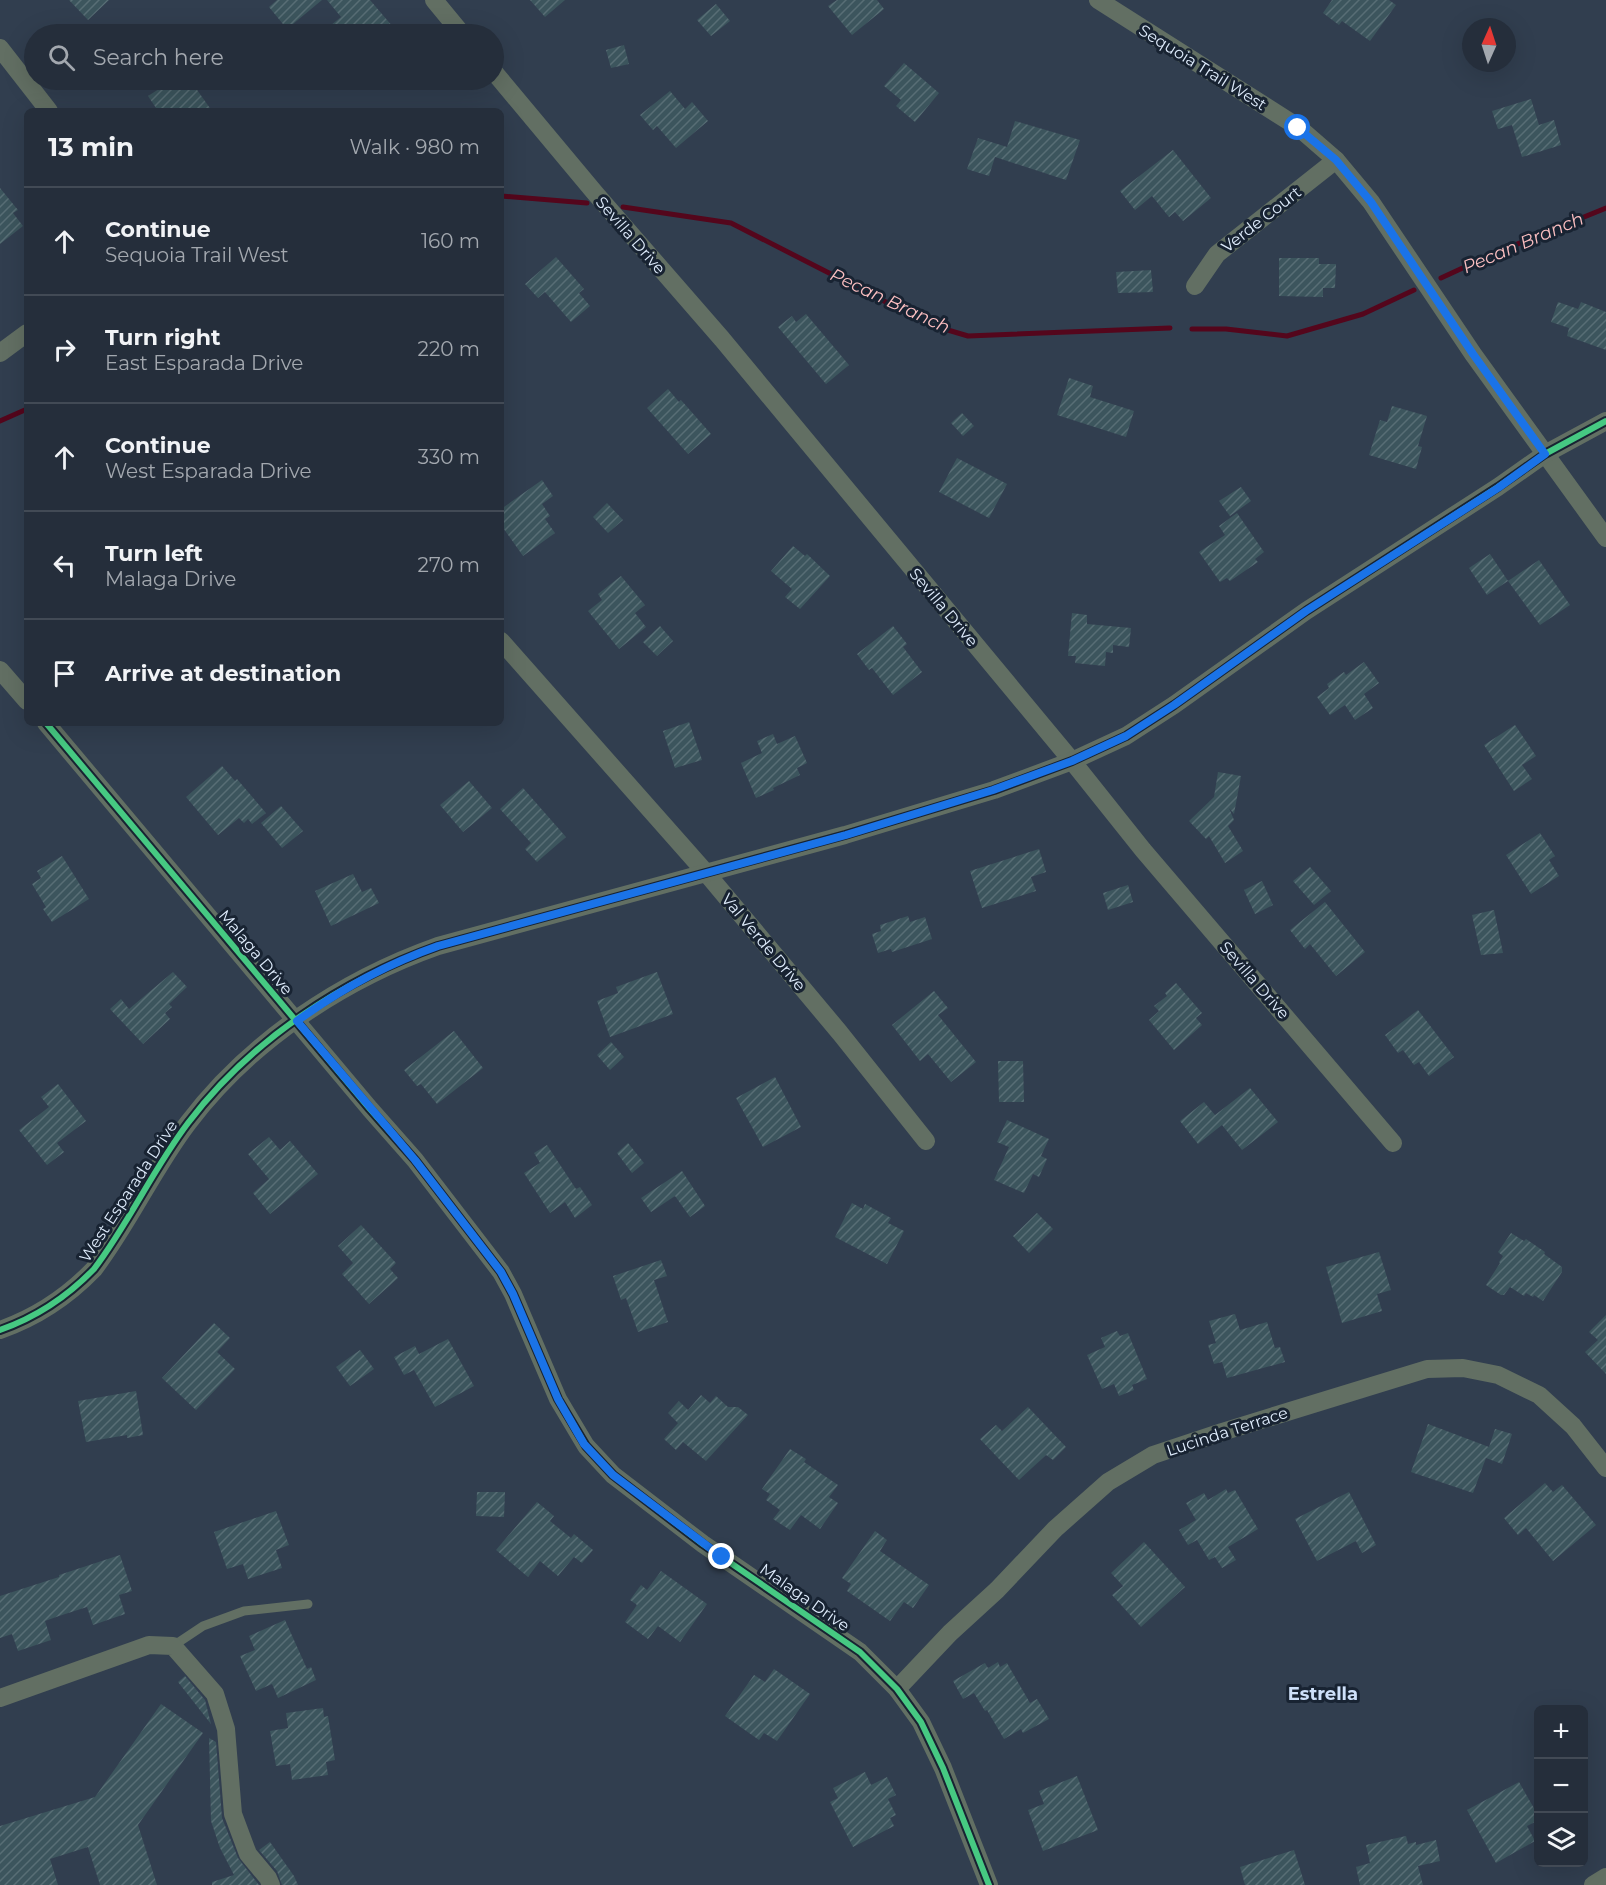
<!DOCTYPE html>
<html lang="en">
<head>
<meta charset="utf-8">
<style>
  :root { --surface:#252e3b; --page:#313a46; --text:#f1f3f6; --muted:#a3a8af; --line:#424a55 }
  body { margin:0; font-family:Montserrat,sans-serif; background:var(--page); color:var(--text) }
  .controls { position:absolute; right:18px; bottom:18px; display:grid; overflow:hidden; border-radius:9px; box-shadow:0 6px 24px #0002 }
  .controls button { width:54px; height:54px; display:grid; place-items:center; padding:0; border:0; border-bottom:2px solid var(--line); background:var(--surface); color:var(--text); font:30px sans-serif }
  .compass { position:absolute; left:1462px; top:18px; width:54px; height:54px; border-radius:50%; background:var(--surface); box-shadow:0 6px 24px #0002; rotate:3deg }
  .stop { position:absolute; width:18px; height:18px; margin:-14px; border:4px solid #1a73e8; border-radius:50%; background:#fff }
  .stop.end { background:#1a73e8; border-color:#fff; box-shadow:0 2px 6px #0008 }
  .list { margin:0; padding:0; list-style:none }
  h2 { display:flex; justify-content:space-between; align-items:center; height:78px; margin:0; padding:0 24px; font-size:26px }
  h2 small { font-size:20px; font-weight:400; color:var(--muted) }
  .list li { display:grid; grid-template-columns:39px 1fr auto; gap:18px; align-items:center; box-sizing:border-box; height:108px; padding:0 24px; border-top:2px solid var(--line) }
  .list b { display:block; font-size:22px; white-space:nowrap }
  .list p { margin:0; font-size:20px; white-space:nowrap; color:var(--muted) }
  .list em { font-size:20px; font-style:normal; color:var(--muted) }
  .icon { flex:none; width:33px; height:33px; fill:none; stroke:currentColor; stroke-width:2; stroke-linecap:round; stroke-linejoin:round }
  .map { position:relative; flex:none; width:1606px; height:1885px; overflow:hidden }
  .search { position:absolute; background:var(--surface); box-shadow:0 6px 24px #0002; left:24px; top:24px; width:480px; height:66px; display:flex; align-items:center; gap:15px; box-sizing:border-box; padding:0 21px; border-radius:33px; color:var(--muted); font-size:22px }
  .panel { position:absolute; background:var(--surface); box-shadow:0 6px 24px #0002; left:24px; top:108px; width:480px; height:618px; border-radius:9px }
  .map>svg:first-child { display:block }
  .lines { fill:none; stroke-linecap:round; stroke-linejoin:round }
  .stream { stroke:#54061c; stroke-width:5 }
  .building { fill:url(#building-hatch) }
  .service { stroke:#626f63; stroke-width:9 }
  .minor { stroke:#626f63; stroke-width:18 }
  .cycleway-casing { stroke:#182332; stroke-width:10 }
  .cycleway { stroke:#46c982; stroke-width:6 }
  .route { stroke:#1a73e8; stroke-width:8 }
  .labels { text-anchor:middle; stroke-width:6; stroke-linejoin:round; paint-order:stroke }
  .street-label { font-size:16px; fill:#dfecfc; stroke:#182332 }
  .water-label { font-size:18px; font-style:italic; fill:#fbbec0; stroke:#182332 }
  .neighbourhood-label { font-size:18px; font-weight:bold; fill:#cee0f9; stroke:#182332 }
</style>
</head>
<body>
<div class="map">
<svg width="1606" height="1885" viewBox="0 0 1606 1885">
  <defs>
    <pattern id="building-hatch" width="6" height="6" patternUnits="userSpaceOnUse" patternTransform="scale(1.5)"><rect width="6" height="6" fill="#3c555d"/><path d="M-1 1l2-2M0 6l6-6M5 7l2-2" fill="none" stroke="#586e75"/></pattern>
  </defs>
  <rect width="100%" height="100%" fill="#313e4f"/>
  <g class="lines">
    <g class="stream">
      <polyline points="501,196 587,203"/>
      <polyline points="623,207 731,223 931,325 968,336 1170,328"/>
      <polyline points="1441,278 1493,254 1606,208"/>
      <polyline points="1192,329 1226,329 1287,336 1363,314 1414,290"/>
      <polyline points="0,421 27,409"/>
    </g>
  </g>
  <g class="building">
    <polygon points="69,0 109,0 88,20"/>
    <polygon points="277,0 322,0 287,29 269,7"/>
    <polygon points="327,0 370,0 399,34 320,34 341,17"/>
    <polygon points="530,0 565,0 545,17"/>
    <polygon points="837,0 877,0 884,9 852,35 828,6"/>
    <polygon points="1332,0 1389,0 1396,5 1370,41 1342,21 1339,25 1323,13"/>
    <polygon points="716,4 730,21 711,36 697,20"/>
    <polygon points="624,45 629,64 611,68 606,50"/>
    <polygon points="904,63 939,93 915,122 896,106 901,100 884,86"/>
    <polygon points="173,80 190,80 212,111 158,111 148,96"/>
    <polygon points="670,91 685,109 692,102 708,121 676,148 657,126 653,130 640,115"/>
    <polygon points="1531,99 1539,125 1554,120 1561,145 1522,157 1512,125 1498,129 1492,111"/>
    <polygon points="1015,121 1080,140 1066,180 995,157 989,176 967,169 978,138 1007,147"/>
    <polygon points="1173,150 1211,198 1183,221 1175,212 1169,217 1152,196 1135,210 1120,191"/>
    <polygon points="0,188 18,210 13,213 23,226 0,244"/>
    <polygon points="556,257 584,289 579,293 590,306 571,322 545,292 538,298 525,284"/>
    <polygon points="1279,258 1319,258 1319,264 1336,264 1335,288 1323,288 1323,297 1279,296"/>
    <polygon points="1151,270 1153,292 1118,293 1116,272"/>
    <polygon points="1558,302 1578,309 1581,302 1606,312 1606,350 1567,336 1569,328 1551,322"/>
    <polygon points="806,314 849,365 826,384 778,327 792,316 796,322"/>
    <polygon points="1069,378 1093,386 1090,397 1134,411 1126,437 1057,415"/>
    <polygon points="668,389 679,402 681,400 711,434 688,454 647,408"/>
    <polygon points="1392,406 1427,416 1418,446 1422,447 1416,469 1369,455 1380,420 1387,422"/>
    <polygon points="962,413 974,426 963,436 951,423"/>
    <polygon points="957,458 1007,484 989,518 939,492"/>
    <polygon points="542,480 553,496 542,504 550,516 545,519 555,533 523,556 501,525 501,509"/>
    <polygon points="1241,487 1251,501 1230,516 1219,501"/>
    <polygon points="607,503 623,520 608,533 593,517"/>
    <polygon points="1237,513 1264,552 1255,559 1258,562 1230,581 1227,578 1220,582 1199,552 1225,535 1219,526"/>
    <polygon points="793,546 805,556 807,554 830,576 800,609 785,597 792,589 771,571"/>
    <polygon points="1490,554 1508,581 1487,595 1469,568"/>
    <polygon points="1539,560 1570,605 1540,625 1508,581"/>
    <polygon points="621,576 645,605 635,613 646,627 619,649 588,611 602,600 598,594"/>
    <polygon points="1072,613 1087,615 1087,624 1131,628 1129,647 1113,645 1113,653 1106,652 1105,666 1075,663 1076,656 1068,656"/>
    <polygon points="660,626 673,641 657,656 643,642"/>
    <polygon points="893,626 907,644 903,647 922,672 893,695 872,668 869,670 857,654"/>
    <polygon points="1364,662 1379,683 1364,694 1373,708 1355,720 1345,705 1330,715 1317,697 1329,688 1327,684 1344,672 1346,675"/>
    <polygon points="689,722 702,760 675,768 663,731"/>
    <polygon points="1515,725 1536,756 1522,765 1532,779 1514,791 1484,745"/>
    <polygon points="773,734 777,744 795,736 807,763 797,768 800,775 773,788 774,790 756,798 741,763 762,753 757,741"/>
    <polygon points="222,766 235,781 237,779 266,813 252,824 248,819 244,823 239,818 218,835 186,797"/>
    <polygon points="1218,772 1241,776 1234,814 1229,808 1234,820 1228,826 1243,851 1225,863 1209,836 1206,839 1189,821 1214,797"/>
    <polygon points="469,781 492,808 463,832 440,805"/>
    <polygon points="523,788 566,837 537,862 525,849 531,843 500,809"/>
    <polygon points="281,806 303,831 282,848 261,823"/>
    <polygon points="1540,833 1555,856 1549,860 1559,876 1531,894 1506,855"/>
    <polygon points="1039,849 1046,872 1031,877 1036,891 982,908 970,871"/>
    <polygon points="62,856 89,899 52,922 43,909 46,907 32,884 41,878 37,871"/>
    <polygon points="1310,867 1331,891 1314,905 1293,881"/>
    <polygon points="353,874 362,892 371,888 379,903 331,926 315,891"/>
    <polygon points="1262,881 1273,905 1255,914 1244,890"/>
    <polygon points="1128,885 1133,902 1108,910 1103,893"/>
    <polygon points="1325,902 1365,952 1336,976 1310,944 1305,949 1290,930"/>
    <polygon points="1494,910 1503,953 1481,955 1472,915"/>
    <polygon points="908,916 910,922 925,917 932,939 892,952 891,949 878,953 872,934 881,931 880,925"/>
    <polygon points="173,972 187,987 169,1004 172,1007 165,1013 170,1019 143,1044 110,1009 121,999 129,1009"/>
    <polygon points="657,972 673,1014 610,1037 597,1001 618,993 616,987"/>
    <polygon points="1176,983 1202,1013 1196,1018 1202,1025 1174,1050 1149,1020 1159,1011 1154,1006 1167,996 1165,993"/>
    <polygon points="934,991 948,1008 938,1015 976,1062 951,1082 928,1054 920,1061 892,1025"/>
    <polygon points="1418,1010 1454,1057 1429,1076 1419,1062 1414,1065 1403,1050 1398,1053 1385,1035"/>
    <polygon points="454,1031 483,1068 437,1104 421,1084 417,1086 404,1070"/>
    <polygon points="611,1042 624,1057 610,1070 597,1055"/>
    <polygon points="998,1061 1023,1061 1024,1102 999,1102"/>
    <polygon points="775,1077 801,1127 763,1147 736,1098"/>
    <polygon points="58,1084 86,1121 57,1143 64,1152 47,1165 19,1130 49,1107 41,1097"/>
    <polygon points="1250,1088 1278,1122 1242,1150 1222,1125 1198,1144 1180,1121 1204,1102 1215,1115"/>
    <polygon points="1007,1120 1049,1139 1041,1156 1047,1159 1039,1177 1033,1174 1024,1193 994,1180 1009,1147 997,1142"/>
    <polygon points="269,1137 280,1150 290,1141 318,1174 270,1214 253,1193 269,1179 248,1154"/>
    <polygon points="628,1143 644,1163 632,1173 617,1153"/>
    <polygon points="547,1145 576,1189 580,1187 592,1205 575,1218 565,1202 550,1213 524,1173 540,1163 534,1153"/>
    <polygon points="682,1171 705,1206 690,1217 675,1196 651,1212 641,1198"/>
    <polygon points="852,1203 863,1209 865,1204 891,1218 888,1223 904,1231 887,1264 835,1237"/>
    <polygon points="1037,1213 1053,1229 1029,1253 1013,1236"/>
    <polygon points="361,1225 396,1263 390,1269 398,1278 369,1304 342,1274 353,1263 338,1246"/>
    <polygon points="1511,1233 1524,1241 1526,1239 1545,1252 1544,1254 1562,1267 1562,1272 1543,1301 1534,1295 1533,1297 1526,1293 1524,1296 1510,1287 1504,1295 1501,1295 1486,1285 1500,1263 1499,1262 1503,1256 1498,1252"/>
    <polygon points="1379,1252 1391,1290 1377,1294 1382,1311 1342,1323 1326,1267"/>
    <polygon points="661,1260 667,1276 654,1280 668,1322 638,1332 626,1298 621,1300 613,1276"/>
    <polygon points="1235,1314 1240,1330 1267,1322 1275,1348 1280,1347 1285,1362 1227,1378 1222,1362 1214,1364 1208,1345 1216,1343 1209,1321"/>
    <polygon points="1606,1315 1606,1374 1585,1352 1598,1340 1589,1332"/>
    <polygon points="214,1323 230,1338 217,1352 235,1369 196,1410 162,1378"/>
    <polygon points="1117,1331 1120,1336 1128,1333 1147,1379 1132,1385 1134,1390 1119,1396 1114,1384 1102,1389 1087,1355 1105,1347 1101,1338"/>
    <polygon points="448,1339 474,1386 435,1407 414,1370 404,1375 394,1357 415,1346 419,1354"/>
    <polygon points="360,1350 374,1369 350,1386 336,1367"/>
    <polygon points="136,1391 143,1435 127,1438 127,1435 86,1442 78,1401"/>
    <polygon points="701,1395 710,1403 716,1396 728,1407 738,1407 748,1415 706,1461 683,1442 676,1450 664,1439 678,1423 668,1413 679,1401 688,1410"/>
    <polygon points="1028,1407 1066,1447 1053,1460 1046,1455 1019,1480 980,1439 996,1425 1002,1431"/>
    <polygon points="1428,1424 1489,1447 1495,1429 1512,1434 1502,1464 1486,1458 1473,1493 1411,1472"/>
    <polygon points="790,1449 806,1459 804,1462 838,1485 829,1497 838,1503 820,1529 801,1515 790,1530 773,1519 780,1510 766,1500 770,1494 762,1489"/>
    <polygon points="1545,1483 1553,1492 1562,1485 1596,1525 1553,1561 1526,1528 1518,1535 1504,1518"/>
    <polygon points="1226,1489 1228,1493 1235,1490 1258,1529 1228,1547 1236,1560 1222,1568 1215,1557 1209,1560 1197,1540 1188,1545 1179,1530 1196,1520 1186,1503 1204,1493 1208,1500"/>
    <polygon points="477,1492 505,1492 504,1517 476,1516"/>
    <polygon points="1349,1492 1376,1545 1362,1553 1356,1541 1317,1561 1295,1519"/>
    <polygon points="537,1502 554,1516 550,1521 571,1538 574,1534 593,1550 582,1563 574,1557 558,1576 540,1561 528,1577 496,1550"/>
    <polygon points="276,1511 289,1545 276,1550 282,1568 248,1579 243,1564 227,1569 214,1532"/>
    <polygon points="875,1531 887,1540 880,1551 929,1585 913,1608 904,1602 890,1621 847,1591 851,1584 842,1578"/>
    <polygon points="1144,1542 1185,1587 1141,1627 1112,1595 1123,1586 1111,1573"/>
    <polygon points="120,1555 132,1591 119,1595 125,1614 93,1625 87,1607 59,1616 45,1621 51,1640 18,1651 12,1634 0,1638 0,1596 59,1577 59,1575"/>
    <polygon points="661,1571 707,1604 680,1642 658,1626 648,1639 625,1622 637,1605 630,1600 641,1585 647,1590"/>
    <polygon points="285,1620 307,1669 311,1667 316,1680 278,1698 272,1684 256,1691 240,1656 255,1650 249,1636"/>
    <polygon points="998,1662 1000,1667 1007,1663 1030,1703 1037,1699 1049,1719 1023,1733 1021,1729 1004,1739 987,1710 985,1711 974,1693 963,1699 953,1681 985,1663 988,1668"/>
    <polygon points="774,1669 810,1694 777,1741 764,1733 759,1740 725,1716 754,1675 765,1682"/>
    <polygon points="185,1676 205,1700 211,1724 178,1682"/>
    <polygon points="161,1704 203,1733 138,1825 157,1885 100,1885 88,1847 50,1859 58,1885 0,1885 0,1826 95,1797"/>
    <polygon points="323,1708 324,1717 328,1716 335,1760 326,1762 328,1775 292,1780 290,1764 276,1766 270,1731 288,1728 286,1713"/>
    <polygon points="209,1738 216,1742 222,1818 238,1858 259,1885 212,1885 212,1882 234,1875 220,1848 211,1821"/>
    <polygon points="865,1772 871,1785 887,1777 896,1795 888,1799 896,1815 890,1818 894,1826 853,1847 830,1802 838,1798 833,1788"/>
    <polygon points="1077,1776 1098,1830 1043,1851 1028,1810 1044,1804 1039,1791"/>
    <polygon points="1519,1782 1539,1817 1539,1820 1527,1826 1535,1841 1496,1863 1467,1810"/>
    <polygon points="1406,1836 1408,1844 1416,1842 1416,1845 1436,1840 1440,1861 1418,1866 1423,1885 1360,1885 1356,1867 1370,1863 1366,1845"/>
    <polygon points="270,1842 294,1876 298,1885 282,1885 277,1871 259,1850"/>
    <polygon points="1294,1850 1305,1885 1245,1885 1240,1867"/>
  </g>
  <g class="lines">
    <polyline class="service" points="173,1646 203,1626 244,1611 308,1604"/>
    <g class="minor">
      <polyline points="434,0 462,34"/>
      <polyline points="1098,0 1298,127 1336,160 1371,202 1473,354 1606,538"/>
      <polyline points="0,48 49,111"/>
      <polyline points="494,72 595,193 722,339 1072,761 1143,850 1393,1143"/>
      <polyline points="1195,286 1217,254 1336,160"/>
      <polyline points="0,353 27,333"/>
      <polyline points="501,641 707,874 840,1033 926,1141"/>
      <polyline points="0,670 27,701"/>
      <polyline points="46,723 370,1109 415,1160 501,1272 513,1294 558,1399 586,1446 613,1475 703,1544 860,1652 897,1689 921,1722 943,1768 989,1885"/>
      <path d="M 0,1330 C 37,1317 67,1297 94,1269 C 129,1223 153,1169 188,1123 C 250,1041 342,980 438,946 L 845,835 L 994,790 L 1072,761 L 1126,736 L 1174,705 L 1306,611 L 1498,487 L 1545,454 L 1606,421"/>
      <polyline points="897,1689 950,1633 997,1590 1055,1529 1108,1482 1153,1455 1222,1432 1427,1369 1463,1368 1498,1375 1539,1395 1573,1426 1606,1468"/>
      <polyline points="0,1698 149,1645 173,1646 215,1694 226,1729 233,1814 248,1854 268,1878 271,1885"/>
      <polyline points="1593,1885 1606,1877"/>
    </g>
    <g class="cycleway-casing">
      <g id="cycleway">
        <polyline points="46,723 370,1109 415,1160 501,1272 513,1294 558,1399 586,1446 613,1475 703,1544 860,1652 897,1689 921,1722 943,1768 989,1885"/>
        <path d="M 0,1330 C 37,1317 67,1297 94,1269 C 129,1223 153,1169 188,1123 C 250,1041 342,980 438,946 L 845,835 L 994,790 L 1072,761 L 1126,736 L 1174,705 L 1306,611 L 1498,487 L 1545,454 L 1606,421"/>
      </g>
    </g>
    <use href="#cycleway" class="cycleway"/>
  </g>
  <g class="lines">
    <path class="route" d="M 722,1557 L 613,1475 L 584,1444 L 558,1399 L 513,1294 L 501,1272 L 415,1160 L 297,1021 C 341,989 387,964 438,946 L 846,835 L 993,790 L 1072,761 L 1126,736 L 1174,705 L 1306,611 L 1498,488 L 1545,454 L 1473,354 L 1371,202 L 1336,160 L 1298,128"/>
  </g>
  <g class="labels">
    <g class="street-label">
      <text transform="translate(1203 67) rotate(32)" y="6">Sequoia Trail West</text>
      <text transform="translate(1261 219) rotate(-38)" y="6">Verde Court</text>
      <text transform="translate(631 235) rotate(49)" y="6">Sevilla Drive</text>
      <text transform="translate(944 607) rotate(50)" y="6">Sevilla Drive</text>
      <text transform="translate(764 942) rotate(50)" y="6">Val Verde Drive</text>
      <text transform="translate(256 952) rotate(50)" y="6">Malaga Drive</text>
      <text transform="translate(1255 980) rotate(49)" y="6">Sevilla Drive</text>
      <text transform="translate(128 1191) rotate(-57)" y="6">West Esparada Drive</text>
      <text transform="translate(1227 1431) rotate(-18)" y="6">Lucinda Terrace</text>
      <text transform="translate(805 1597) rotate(35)" y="6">Malaga Drive</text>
    </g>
    <g class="water-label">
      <text transform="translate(1523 243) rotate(-23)" y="6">Pecan Branch</text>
      <text transform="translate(890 301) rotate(25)" y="6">Pecan Branch</text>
    </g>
    <g class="neighbourhood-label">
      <text x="1323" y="1700">Estrella</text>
    </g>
  </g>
</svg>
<div class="controls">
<button>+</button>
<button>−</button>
<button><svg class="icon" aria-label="layers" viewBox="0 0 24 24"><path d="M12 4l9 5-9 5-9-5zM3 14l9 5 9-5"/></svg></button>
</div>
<svg class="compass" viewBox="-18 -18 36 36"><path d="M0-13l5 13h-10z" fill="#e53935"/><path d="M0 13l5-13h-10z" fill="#a3a8af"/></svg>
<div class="stop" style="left:1298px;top:128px"></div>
<div class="stop end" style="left:722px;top:1557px"></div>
<div class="search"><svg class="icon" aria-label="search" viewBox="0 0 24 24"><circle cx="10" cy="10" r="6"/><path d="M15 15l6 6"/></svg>Search here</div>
<section class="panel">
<h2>13 min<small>Walk · 980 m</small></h2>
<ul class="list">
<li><svg class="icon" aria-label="ahead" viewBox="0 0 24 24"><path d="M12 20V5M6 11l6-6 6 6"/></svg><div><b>Continue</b><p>Sequoia Trail West</p></div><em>160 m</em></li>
<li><svg class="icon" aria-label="right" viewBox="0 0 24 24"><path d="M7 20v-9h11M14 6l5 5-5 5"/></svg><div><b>Turn right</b><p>East Esparada Drive</p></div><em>220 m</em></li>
<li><svg class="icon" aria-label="ahead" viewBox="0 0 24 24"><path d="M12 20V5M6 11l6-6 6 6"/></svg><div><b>Continue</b><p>West Esparada Drive</p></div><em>330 m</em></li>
<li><svg class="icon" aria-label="left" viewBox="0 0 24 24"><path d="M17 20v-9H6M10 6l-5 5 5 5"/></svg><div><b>Turn left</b><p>Malaga Drive</p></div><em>270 m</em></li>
<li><svg class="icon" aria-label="arrive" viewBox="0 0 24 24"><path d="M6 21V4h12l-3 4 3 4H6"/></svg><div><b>Arrive at destination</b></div></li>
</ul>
</section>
</div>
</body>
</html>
